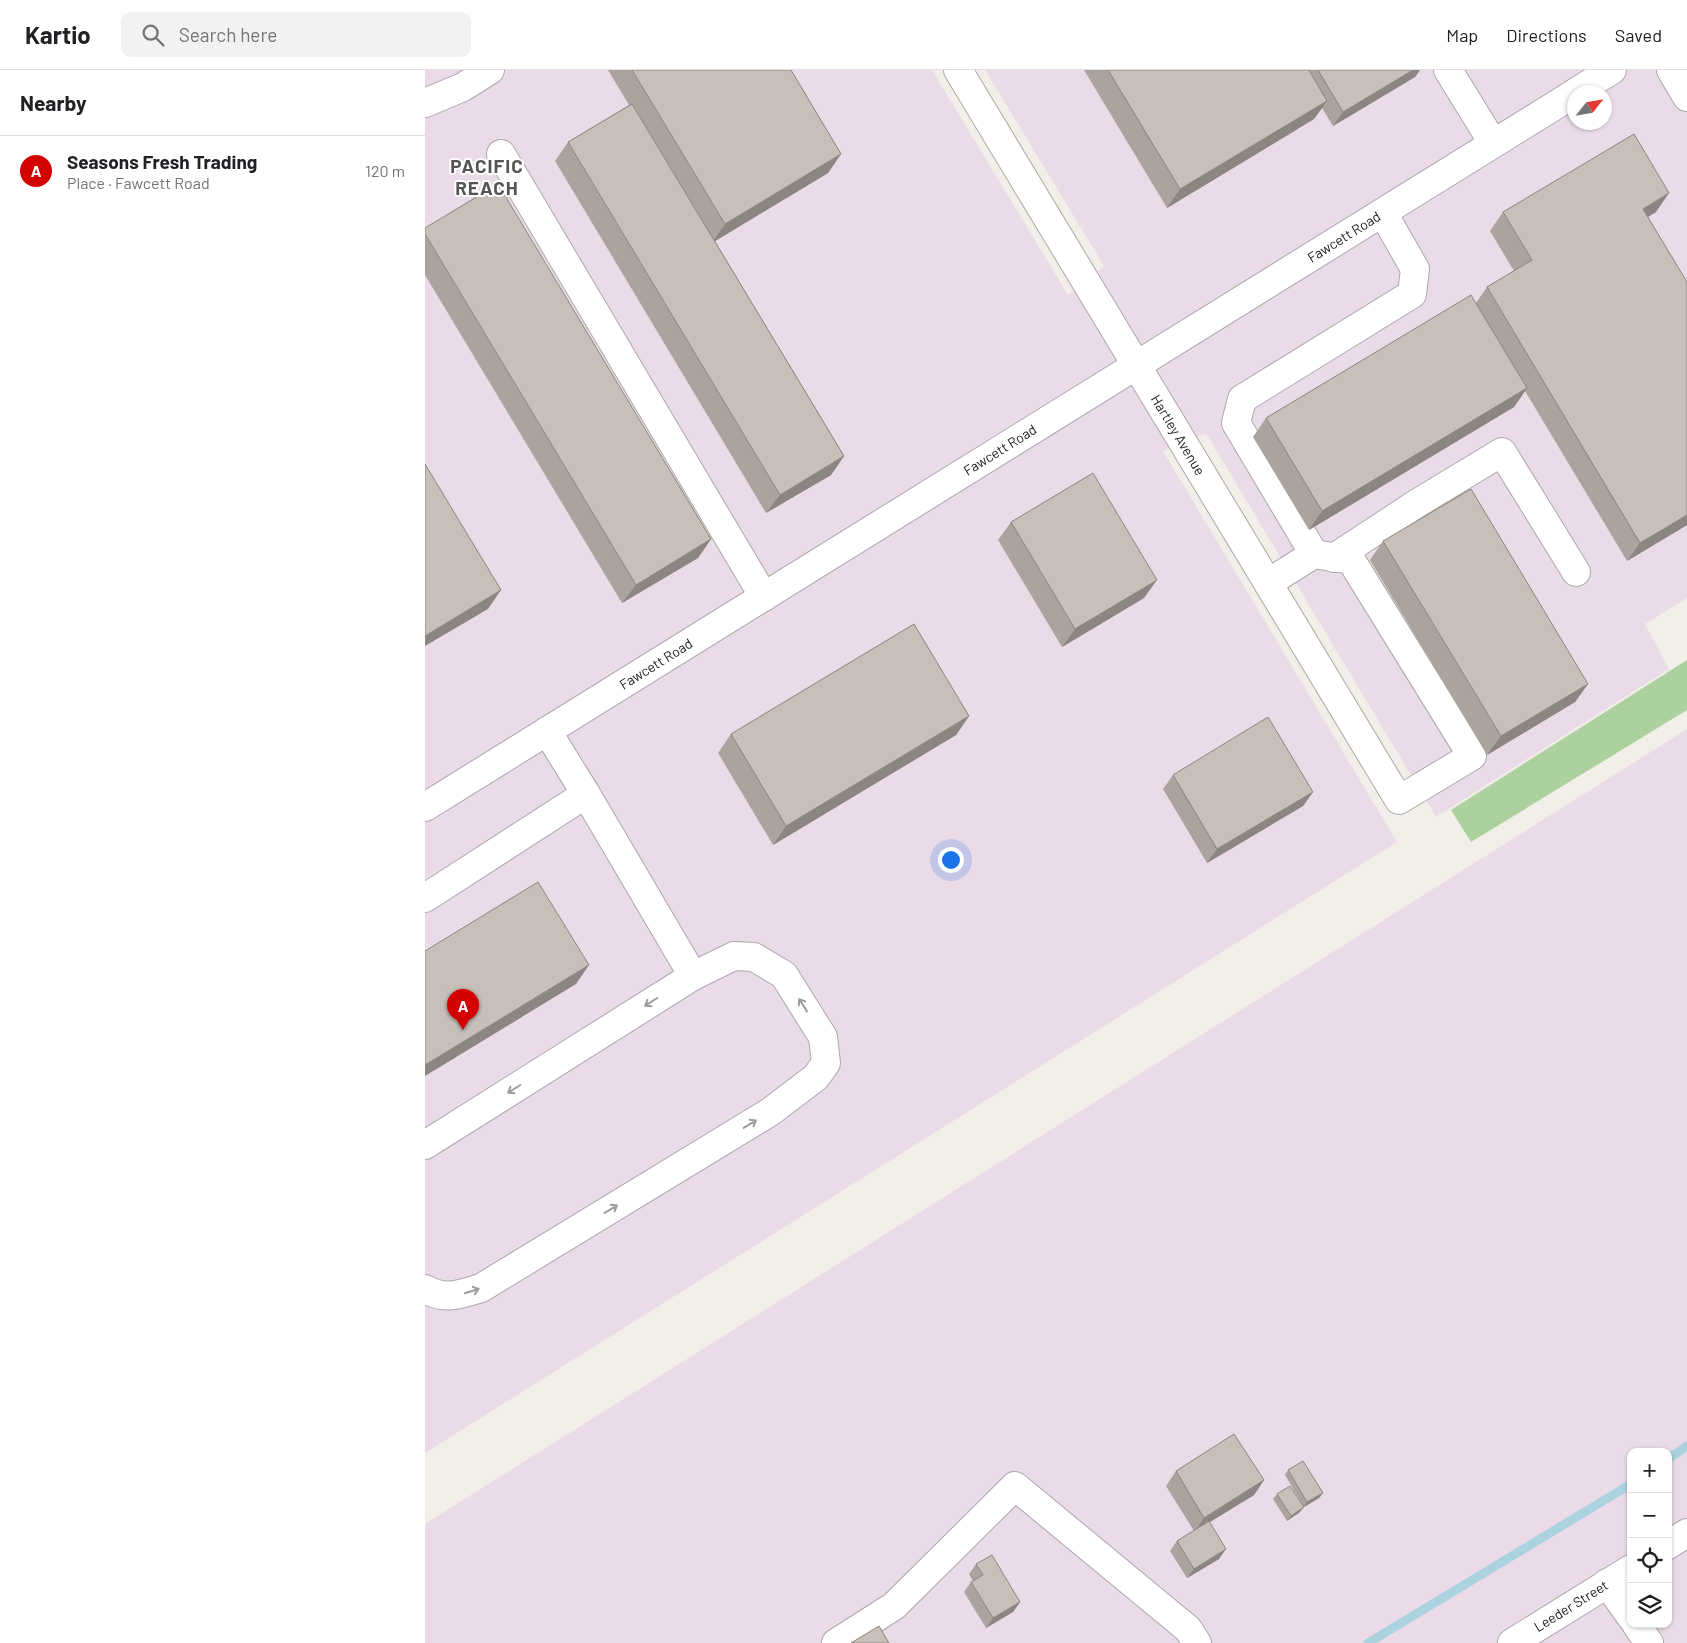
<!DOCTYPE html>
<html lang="en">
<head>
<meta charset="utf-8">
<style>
  :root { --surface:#fff; --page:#f2f2f2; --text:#202124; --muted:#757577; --line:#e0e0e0; --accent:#d40000 }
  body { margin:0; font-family:Barlow,sans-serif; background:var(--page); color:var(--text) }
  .controls { position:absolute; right:15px; bottom:15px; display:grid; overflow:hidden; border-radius:10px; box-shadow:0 1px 4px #0004 }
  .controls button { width:45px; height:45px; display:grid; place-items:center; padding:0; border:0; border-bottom:1px solid var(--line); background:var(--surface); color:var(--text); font:25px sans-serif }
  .compass { position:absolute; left:1142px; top:15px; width:45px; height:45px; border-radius:50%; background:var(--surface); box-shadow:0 1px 4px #0004; rotate:59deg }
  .you { position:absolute; left:525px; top:789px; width:18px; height:18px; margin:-12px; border:4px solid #fff; border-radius:50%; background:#1a73e8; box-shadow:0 0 0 8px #1a73e833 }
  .badge { display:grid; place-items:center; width:32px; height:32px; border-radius:50%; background:var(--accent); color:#fff; font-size:16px; font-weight:700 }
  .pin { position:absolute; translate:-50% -41px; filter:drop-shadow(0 1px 2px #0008) }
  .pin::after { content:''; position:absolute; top:26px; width:18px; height:15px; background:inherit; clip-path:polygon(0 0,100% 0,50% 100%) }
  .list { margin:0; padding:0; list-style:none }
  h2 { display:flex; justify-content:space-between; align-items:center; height:65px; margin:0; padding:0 20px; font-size:21px }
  h2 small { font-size:16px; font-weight:400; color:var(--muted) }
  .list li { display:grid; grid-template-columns:32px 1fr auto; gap:15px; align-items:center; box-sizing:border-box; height:70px; padding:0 20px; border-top:1px solid var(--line) }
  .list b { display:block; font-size:19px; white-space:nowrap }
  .list p { margin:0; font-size:16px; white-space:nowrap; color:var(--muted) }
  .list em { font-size:16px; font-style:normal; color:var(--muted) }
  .icon { flex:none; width:28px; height:28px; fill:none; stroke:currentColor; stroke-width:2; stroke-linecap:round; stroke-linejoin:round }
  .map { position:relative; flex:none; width:1262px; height:1573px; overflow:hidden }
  header { display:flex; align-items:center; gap:30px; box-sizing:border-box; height:70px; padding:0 25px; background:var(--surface); border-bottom:1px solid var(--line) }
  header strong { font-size:24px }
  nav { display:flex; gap:28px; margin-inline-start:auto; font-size:18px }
  .search { width:350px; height:45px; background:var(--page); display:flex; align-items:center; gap:12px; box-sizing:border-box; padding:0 18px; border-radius:10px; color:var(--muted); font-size:19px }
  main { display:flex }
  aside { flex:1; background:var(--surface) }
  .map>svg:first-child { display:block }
  .industrial { fill:#ebdbe8; fill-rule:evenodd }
  .forest { fill:#add19e }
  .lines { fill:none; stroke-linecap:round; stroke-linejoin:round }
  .stream { stroke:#aad3df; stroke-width:9 }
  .minor-casing { stroke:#a9a9a9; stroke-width:30 }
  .minor { stroke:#fff; stroke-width:28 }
  .wall { fill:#aba49e }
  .shaded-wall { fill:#8b8681 }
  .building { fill:#c7bfb8; stroke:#8b8681 }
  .oneway { stroke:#9c9c9c }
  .labels { text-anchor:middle; stroke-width:4; stroke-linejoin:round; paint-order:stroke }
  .street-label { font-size:14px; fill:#222; stroke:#fff }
  .district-label { font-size:19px; font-weight:bold; letter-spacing:1px; fill:#555; stroke:#fff }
</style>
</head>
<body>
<header>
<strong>Kartio</strong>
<div class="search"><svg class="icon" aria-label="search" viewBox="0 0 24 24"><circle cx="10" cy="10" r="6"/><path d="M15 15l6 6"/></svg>Search here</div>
<nav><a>Map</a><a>Directions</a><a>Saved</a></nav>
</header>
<main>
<aside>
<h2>Nearby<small></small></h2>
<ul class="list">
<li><span class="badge">A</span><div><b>Seasons Fresh Trading</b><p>Place · Fawcett Road</p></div><em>120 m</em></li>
</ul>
</aside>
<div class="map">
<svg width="1262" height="1573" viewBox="0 0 1262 1573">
  <rect width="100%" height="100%" fill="#f2efe9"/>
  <g class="industrial">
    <path d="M 0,0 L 507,0 L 643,225 L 679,196 L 560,0 L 1262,0 L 1262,528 L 1220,554 L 1244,599 L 1011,747 L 781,363 L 738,381 L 972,772 L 0,1383 ZM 1150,22 L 1180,22 L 1180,52 L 1150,52 Z"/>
    <path d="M 1262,659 L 1262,1573 L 0,1573 L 0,1454 ZM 1206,1382 L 1243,1382 L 1243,1554 L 1206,1554 Z"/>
  </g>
  <polygon class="forest" points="1262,590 1262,640 1046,772 1026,740"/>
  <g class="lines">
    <g class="stream">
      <polyline points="1243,1389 1262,1376"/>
      <polyline points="943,1573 1206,1414"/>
    </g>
    <g class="minor-casing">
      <g id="minor">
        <polyline points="533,0 974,730 1047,686 926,490 889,484"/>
        <polyline points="1023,0 1068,73"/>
        <polyline points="1246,0 1262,27"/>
        <polyline points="1151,22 1187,0"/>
        <polyline points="0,33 38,17 65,0"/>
        <polyline points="76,84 339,527"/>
        <polyline points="909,488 991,434 1077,382 1151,502"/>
        <polyline points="843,513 889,484 811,353 817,329 987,224 990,199 958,143"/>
        <polyline points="122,661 161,724 268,906"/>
        <polyline points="0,737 1150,23"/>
        <polyline points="0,828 161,724"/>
        <path d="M 0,1075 L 268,906 L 309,886 L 329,887 L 359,905 L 398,967 L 401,993 L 391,1007 L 345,1042 L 56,1218 C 35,1224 21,1231 0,1219"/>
        <polyline points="1243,1475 1262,1463"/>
        <polyline points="1182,1513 1206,1547"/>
        <polyline points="1211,1554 1224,1573"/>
        <polyline points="411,1573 469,1536 590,1416 763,1559 772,1573"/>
        <polyline points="1087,1573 1206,1499"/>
      </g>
    </g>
    <use href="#minor" class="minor"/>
  </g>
  <g class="wall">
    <polygon points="183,0 366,0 416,84 403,103 290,171 419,386 406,405 341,443 130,91 143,72 204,35"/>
    <polygon points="659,0 995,0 990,7 908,56 897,38 889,49 742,138"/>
    <polygon points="1078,142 1231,142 1223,147 1262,455 1202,491 1100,321 1089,337 884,460 828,367 841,348 1051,233 1062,217 1089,201 1065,161"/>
    <polygon points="0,158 286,469 273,488 197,533 0,205"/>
    <polygon points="586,452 719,528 637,577 573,470"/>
    <polygon points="958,471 1163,614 1150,632 1062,685 945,490"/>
    <polygon points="544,646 531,665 348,775 293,683 306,664"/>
    <polygon points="748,705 888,722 878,736 782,793 738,719"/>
    <polygon points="863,1400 898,1423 894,1428 879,1437 860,1405"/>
    <polygon points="751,1401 839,1410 829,1425 784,1452 794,1489 762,1508 745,1481 752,1471 769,1461 741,1416"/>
    <polygon points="852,1424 875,1442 862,1451 848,1429"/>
    <polygon points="551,1494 595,1532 588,1542 561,1558 539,1522 546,1512 548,1511 544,1504"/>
  </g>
  <g class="shaded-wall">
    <polygon points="988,0 995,0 990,7 908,56 918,42"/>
    <polygon points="902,31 889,49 742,138 755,119"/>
    <polygon points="416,84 403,103 287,173 300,154"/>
    <polygon points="1244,123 1231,142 1205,157 1218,139"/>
    <polygon points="1102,318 1089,337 884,460 897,441"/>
    <polygon points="419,386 406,405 341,443 355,425"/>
    <polygon points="1262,445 1262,455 1202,491 1215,473"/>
    <polygon points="286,469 273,488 197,533 211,515"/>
    <polygon points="732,510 719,528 637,577 650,559"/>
    <polygon points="76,520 63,539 0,576 0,566"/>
    <polygon points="1163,614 1150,632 1062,685 1076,666"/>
    <polygon points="544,646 531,665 348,775 361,756"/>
    <polygon points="888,722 878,736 782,793 792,779"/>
    <polygon points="164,895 151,914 0,1006 0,995"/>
    <polygon points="839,1410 829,1425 769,1462 779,1448"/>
    <polygon points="898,1423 894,1428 879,1437 882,1432"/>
    <polygon points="879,1437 875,1442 862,1451 866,1446"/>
    <polygon points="801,1479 794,1489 762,1508 769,1499"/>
    <polygon points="595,1532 588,1542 561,1558 568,1548"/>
  </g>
  <g class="building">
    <polygon points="207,0 366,0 416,84 300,154"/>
    <polygon points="683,0 884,0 902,31 755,119"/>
    <polygon points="893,0 988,0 918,42"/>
    <polygon points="207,34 419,386 355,425 143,72"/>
    <polygon points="1209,64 1244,123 1218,139 1262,212 1262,445 1215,473 1062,217 1107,190 1078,142"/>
    <polygon points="73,114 286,469 211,515 0,164 0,158"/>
    <polygon points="1046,225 1102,318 897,441 841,348"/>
    <polygon points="0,394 76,520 0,566"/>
    <polygon points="668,403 732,510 650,559 586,452"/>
    <polygon points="1046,419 1163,614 1076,666 958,471"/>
    <polygon points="489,554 544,646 361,756 306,664"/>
    <polygon points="843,647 888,722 792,779 748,705"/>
    <polygon points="113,812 164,895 0,995 0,881"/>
    <polygon points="809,1364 839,1410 779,1448 751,1401"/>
    <polygon points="878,1391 898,1423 882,1432 863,1400"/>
    <polygon points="865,1416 879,1437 866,1446 852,1424"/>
    <polygon points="784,1451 801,1479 769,1499 752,1471"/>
    <polygon points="567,1485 595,1532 568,1548 546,1512 558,1505 551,1494"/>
    <polygon points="454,1556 464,1573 426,1573"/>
  </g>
  <defs><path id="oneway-shaft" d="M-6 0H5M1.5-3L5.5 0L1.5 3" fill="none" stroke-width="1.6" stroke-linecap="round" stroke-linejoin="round" transform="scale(1.25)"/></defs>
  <g class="oneway">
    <use href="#oneway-shaft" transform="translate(226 932) rotate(148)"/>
    <use href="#oneway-shaft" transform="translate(378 935) rotate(-122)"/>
    <use href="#oneway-shaft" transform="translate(89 1019) rotate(148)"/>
    <use href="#oneway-shaft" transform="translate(325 1054) rotate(-31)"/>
    <use href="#oneway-shaft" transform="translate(186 1139) rotate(-31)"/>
    <use href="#oneway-shaft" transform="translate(47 1221) rotate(-17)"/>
  </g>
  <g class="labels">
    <g class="street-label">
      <text transform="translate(919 167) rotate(-32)" y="5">Fawcett Road</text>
      <text transform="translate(753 365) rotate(59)" y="5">Hartley Avenue</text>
      <text transform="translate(575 380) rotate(-32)" y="5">Fawcett Road</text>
      <text transform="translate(231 594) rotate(-32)" y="5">Fawcett Road</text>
      <text transform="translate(1146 1536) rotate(-32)" y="5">Leeder Street</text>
    </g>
    <g class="district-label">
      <text x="62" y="103">PACIFIC<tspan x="62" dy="22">REACH</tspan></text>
    </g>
  </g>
</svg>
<div class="controls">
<button>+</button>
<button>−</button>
<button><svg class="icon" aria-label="locate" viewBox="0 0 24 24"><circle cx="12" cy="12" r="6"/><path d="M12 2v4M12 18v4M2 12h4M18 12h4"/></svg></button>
<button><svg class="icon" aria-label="layers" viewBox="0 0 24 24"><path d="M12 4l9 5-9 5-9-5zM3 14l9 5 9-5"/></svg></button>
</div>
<svg class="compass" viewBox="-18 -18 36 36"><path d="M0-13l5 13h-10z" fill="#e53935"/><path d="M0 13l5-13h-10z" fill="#757577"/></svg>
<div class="you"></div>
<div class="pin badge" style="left:38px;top:960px">A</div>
</div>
</main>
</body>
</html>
